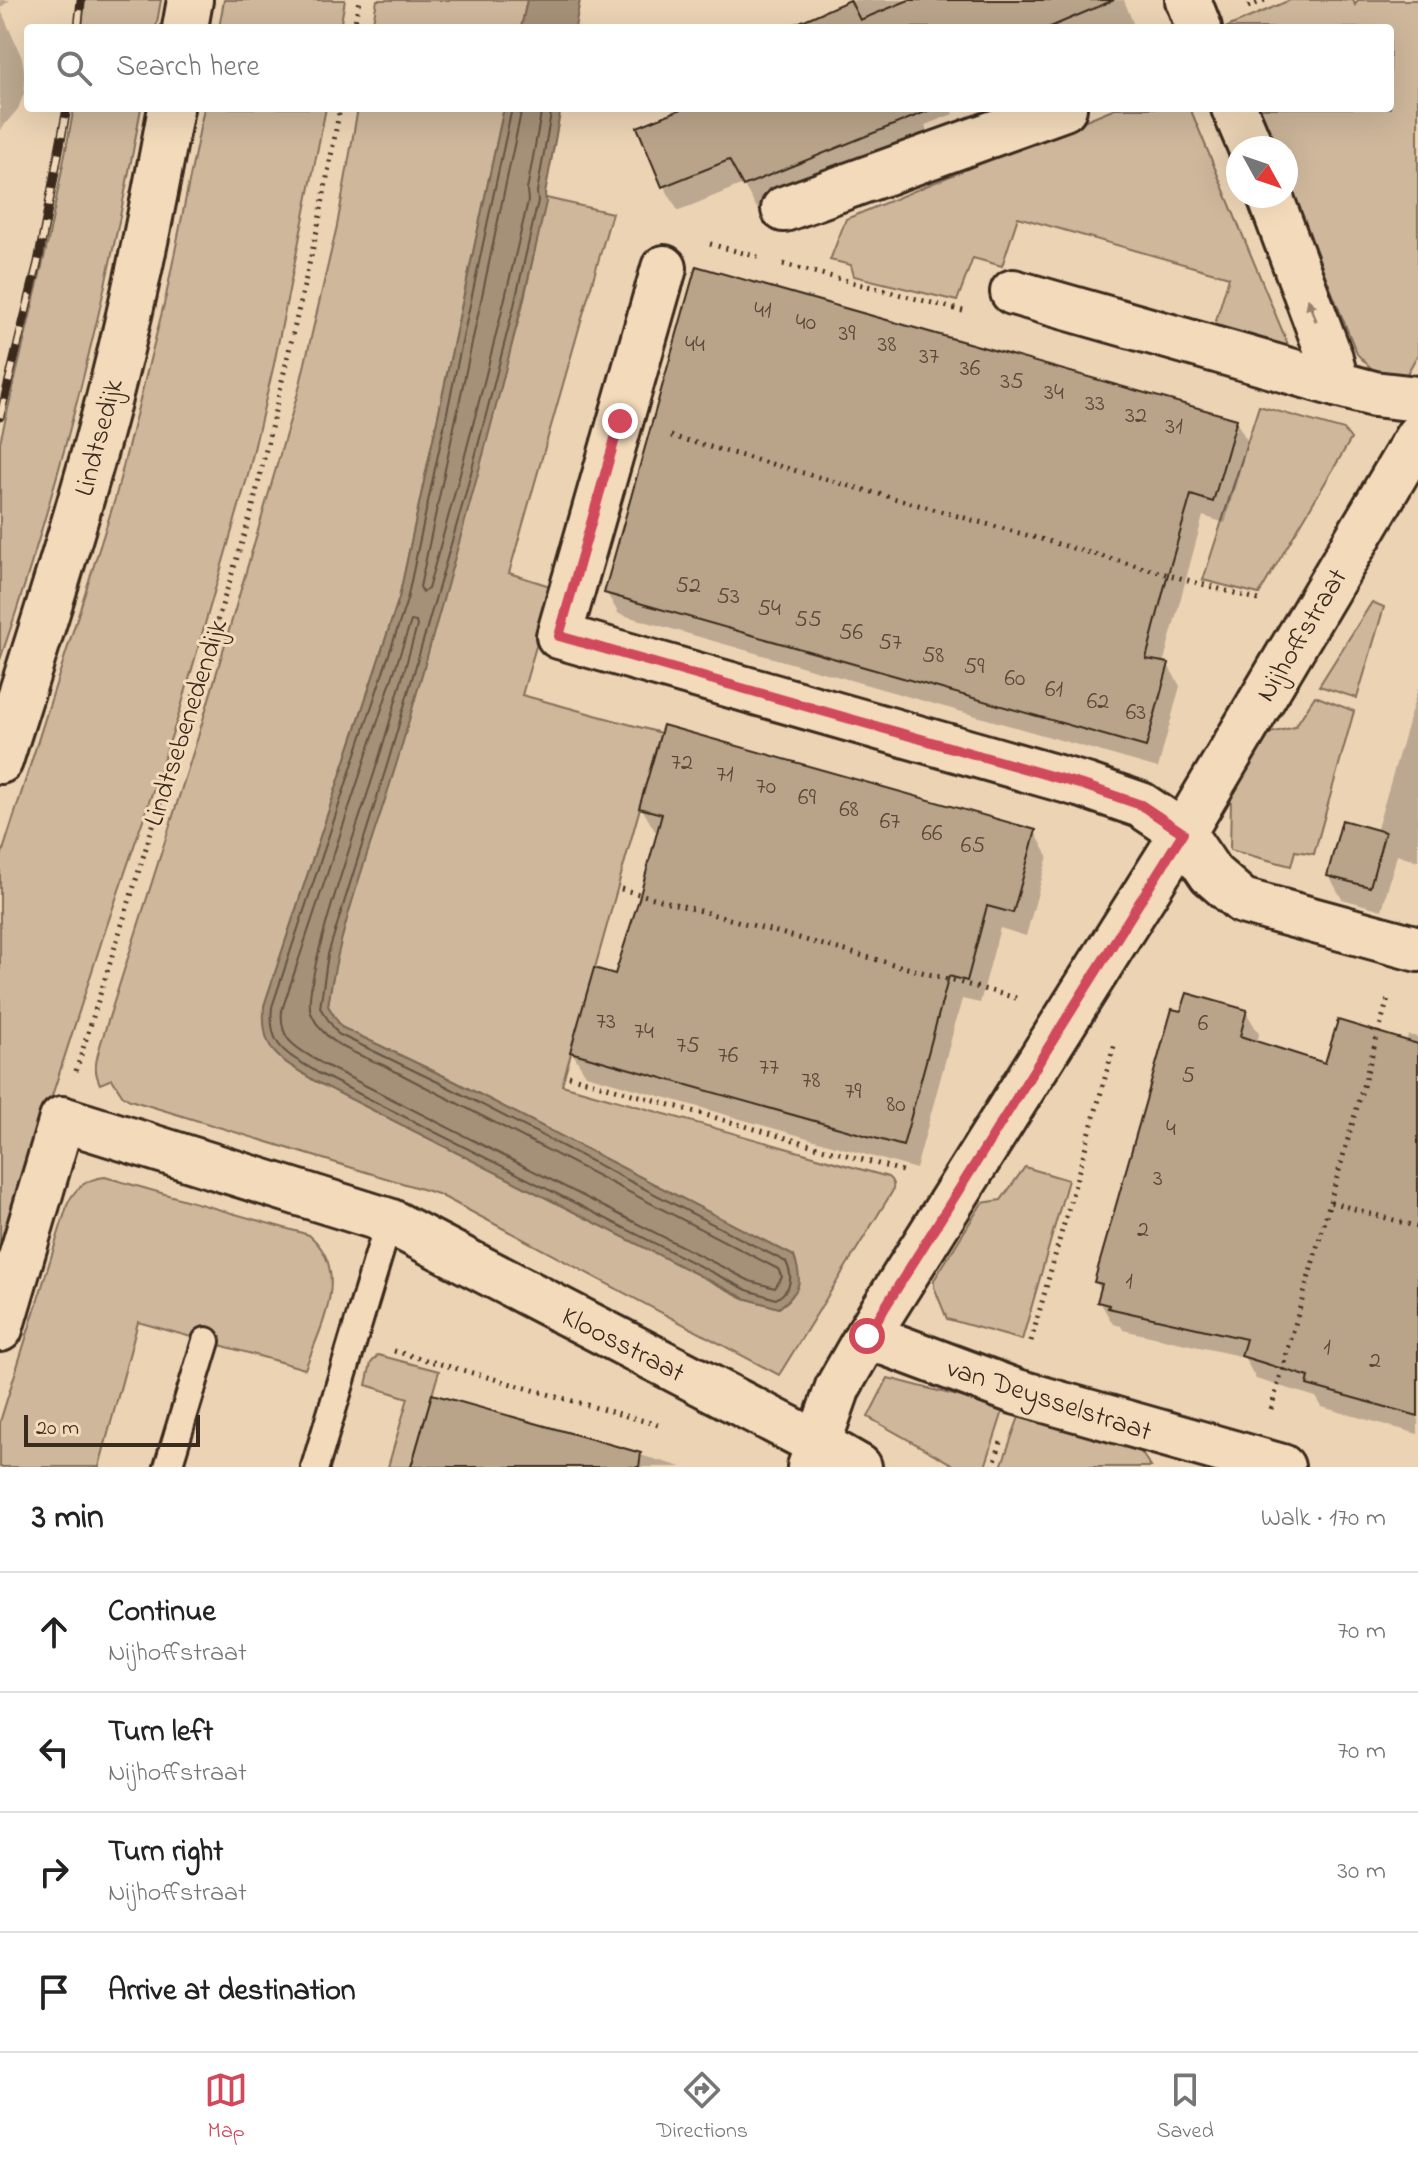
<!DOCTYPE html>
<html lang="en">
<head>
<meta charset="utf-8">
<style>
  :root { --surface:#fff; --page:#f2f2f2; --text:#222; --muted:#767676; --line:#e0e0e0; --accent:#d1495b }
  body { margin:0; font-family:"Indie Flower",sans-serif; background:var(--page); color:var(--text) }
  .compass { position:absolute; left:1226px; top:136px; width:72px; height:72px; border-radius:50%; background:var(--surface); box-shadow:0 8px 32px #0002; rotate:130deg }
  .scale { position:absolute; left:24px; bottom:20px; width:176px; box-sizing:border-box; padding-left:8px; border:4px solid #3b2a1e; border-top:0; font-size:22px; line-height:28px; white-space:nowrap; color:#3b2a1e; -webkit-text-stroke:6px #f2daba; paint-order:stroke }
  .stop { position:absolute; width:24px; height:24px; margin:-18px; border:6px solid #d1495b; border-radius:50%; background:#fff }
  .stop.end { background:#d1495b; border-color:#fff; box-shadow:0 2px 8px #0008 }
  .list { margin:0; padding:0; list-style:none }
  h2 { display:flex; justify-content:space-between; align-items:center; height:104px; margin:0; padding:0 32px; font-size:34px }
  h2 small { font-size:26px; font-weight:400; color:var(--muted) }
  .list li { display:grid; grid-template-columns:52px 1fr auto; gap:24px; align-items:center; box-sizing:border-box; height:120px; padding:0 32px; border-top:2px solid var(--line) }
  .list b { display:block; font-size:30px; white-space:nowrap }
  .list p { margin:0; font-size:26px; white-space:nowrap; color:var(--muted) }
  .list em { font-size:26px; font-style:normal; color:var(--muted) }
  .icon { flex:none; width:44px; height:44px; fill:none; stroke:currentColor; stroke-width:2; stroke-linecap:round; stroke-linejoin:round }
  .map { position:relative; flex:none; width:1418px; height:1467px; overflow:hidden }
  .search { position:absolute; background:var(--surface); box-shadow:0 8px 32px #0002; left:24px; right:24px; top:24px; height:88px; display:flex; align-items:center; gap:20px; box-sizing:border-box; padding:0 28px; border-radius:8px; color:var(--muted); font-size:30px }
  .sheet { height:584px; background:var(--surface) }
  nav { display:flex; justify-content:space-around; align-items:center; box-sizing:border-box; height:112px; border-top:2px solid var(--line); background:var(--surface); font-size:22px; color:var(--muted) }
  nav a { display:grid; justify-items:center; gap:4px }
  nav .on { color:var(--accent) }
  .map>svg:first-child { display:block }
  .green { fill:#ceb79b; stroke:#84705c; stroke-width:2 }
  .water { fill:#a59078; stroke:#7b6754; stroke-width:2 }
  .shadow { fill:#0003 }
  .lines { fill:none; stroke-linecap:round; stroke-linejoin:round }
  .shore { stroke:#655342; stroke-width:2 }
  .building { fill:#b9a48a; stroke:#3b2a1e; stroke-width:2 }
  .lane-casing { stroke:#3b2a1e; stroke-width:32 }
  .street-casing { stroke:#3b2a1e; stroke-width:50 }
  .secondary-casing { stroke:#3b2a1e; stroke-width:50 }
  .path { stroke:#3b2a1e; stroke-width:5; stroke-dasharray:2 6; stroke-linecap:butt }
  .lane { stroke:#f2daba; stroke-width:26 }
  .street { stroke:#f2daba; stroke-width:44 }
  .secondary { stroke:#f2daba; stroke-width:44 }
  .rail-casing { stroke:#3b2a1e; stroke-width:9 }
  .rail { stroke:#f2daba; stroke-width:6; stroke-dasharray:18; stroke-linecap:butt }
  .oneway { fill:#96826c }
  .route { stroke:#d1495b; stroke-width:10 }
  .labels { text-anchor:middle; stroke-width:6; stroke-linejoin:round; paint-order:stroke }
  .number-label { font-size:24px; fill:#5a4839 }
  .street-label { font-size:28px; fill:#3b2a1e; stroke:#f2daba }
</style>
</head>
<body>
<div class="map">
<svg width="1418" height="1467" viewBox="0 0 1418 1467">
  <rect width="100%" height="100%" fill="#ebd3b4"/>
  <filter id="ink" filterUnits="userSpaceOnUse"><feTurbulence type="fractalNoise" baseFrequency=".0125" numOctaves="2"/><feDisplacementMap in="SourceGraphic" scale="16" xChannelSelector="R" yChannelSelector="G"/><feConvolveMatrix kernelMatrix="1 2 1 2 8 2 1 2 1" color-interpolation-filters="sRGB"/></filter>
  <g filter="url(#ink)">
    <g class="green">
      <polygon points="85,0 161,0 156,28 82,28"/>
      <polygon points="224,0 345,0 340,28 219,28"/>
      <polygon points="377,0 527,0 521,28 372,28"/>
      <polygon points="1290,0 1353,0 1355,5 1358,0 1418,0 1418,354 1404,379 1379,376 1357,354 1286,179 1286,148 1273,148 1257,108 1390,108 1390,28 1225,28"/>
      <path d="M 74,108 L 141,108 C 108,291 60,484 0,660 L 0,442 L 48,241 Z"/>
      <polygon points="204,108 326,108 274,364 248,475 179,714 102,940 0,1258 0,860 115,499 166,296"/>
      <path d="M 358,108 L 504,108 L 399,598 L 264,1006 L 313,1080 L 744,1298 L 779,1308 L 789,1300 L 794,1256 L 448,1078 L 341,1027 L 328,1006 L 335,956 L 522,308 L 546,198 L 612,213 L 509,573 L 553,587 L 522,695 L 661,733 L 562,1085 L 888,1177 C 893,1181 895,1185 892,1192 L 779,1375 L 438,1194 L 130,1100 L 123,1096 L 112,1079 L 100,1084 C 93,1070 96,1061 100,1046 L 198,737 L 299,389 L 337,226 Z"/>
      <polygon points="1115,108 1190,108 1289,347 1214,327 1229,277 1018,217 1002,266 973,258 957,301 854,276 851,265 830,260 846,219"/>
      <polygon points="1259,406 1344,430 1351,439 1259,594 1203,580"/>
      <polygon points="1372,602 1384,607 1357,698 1319,686"/>
      <polygon points="1315,696 1354,711 1314,854 1295,851 1291,866 1230,850 1231,798 1270,733 1295,727"/>
      <polygon points="1025,1167 1068,1180 1022,1340 947,1319 934,1287 934,1280 982,1203 1001,1200"/>
      <path d="M 105,1177 L 309,1235 C 352,1271 321,1326 305,1369 L 138,1322 L 99,1467 L 0,1467 L 0,1422 L 68,1203 C 76,1187 87,1179 105,1177 Z"/>
      <polygon points="378,1355 439,1371 411,1467 388,1467 408,1398 366,1385 371,1363"/>
      <polygon points="888,1378 1004,1408 985,1467 957,1467 868,1417"/>
      <polygon points="1020,1414 1139,1449 1151,1467 1001,1467"/>
    </g>
    <g class="water">
      <polygon points="527,0 580,0 575,28 521,28"/>
      <path d="M 504,108 L 561,108 L 545,194 L 546,202 C 505,385 453,565 402,745 C 377,832 341,916 328,1006 L 341,1027 L 448,1078 L 794,1256 C 803,1282 801,1291 779,1308 L 744,1298 L 313,1080 C 278,1057 261,1053 264,1006 L 399,598 Z"/>
    </g>
    <g class="shadow">
      <polygon points="0,0 10,0 0,8 22,58 25,75 24,93 18,109 0,130"/>
      <polygon points="855,0 1124,0 1133,23 1123,28 788,28"/>
      <polygon points="678,108 951,108 953,114 925,125 930,140 758,210 743,184 678,211 664,186 680,112"/>
      <polygon points="1235,420 1248,442 1225,523 1203,516 1163,664 1168,665 1180,686 1158,768 619,614 606,592"/>
      <polygon points="1418,688 1418,861 1397,855 1382,910 1342,899 1329,876 1376,832"/>
      <polygon points="641,807 1035,832 1048,856 1026,936 1000,928 980,1003 962,999 916,1169 586,1075 572,1052 616,977 659,832 655,831"/>
      <polygon points="1246,1012 1259,1034 1257,1043 1327,1065 1406,1043 1408,1035 1418,1037 1418,1434 1322,1407 1316,1397 1256,1379 1244,1357 1123,1330 1121,1326 1113,1324 1100,1302 1102,1292 1096,1282"/>
      <polygon points="434,1397 682,1467 414,1467"/>
    </g>
    <g class="lines">
      <g class="shore">
        <path d="M 512,108 L 407,600 L 272,1007 C 268,1049 287,1053 318,1073 L 747,1290 L 776,1299 C 791,1290 794,1278 786,1262 L 444,1085 L 338,1034 L 320,1008 L 328,954 L 388,762 L 465,496 L 514,306 L 538,201 L 537,192 L 552,108"/>
        <path d="M 522,108 L 420,587 L 423,592 L 428,589 C 465,460 498,331 528,201 L 527,190 L 542,108"/>
        <path d="M 411,621 L 416,622 L 417,626 C 404,671 392,716 378,761 C 366,802 300,983 311,1013 C 324,1044 355,1053 383,1065 L 778,1269 L 782,1277 L 775,1288 L 750,1281 L 323,1064 C 298,1048 279,1043 282,1010 Z"/>
      </g>
    </g>
    <g class="building">
      <polygon points="850,0 860,20 909,0 1114,0 1048,28 786,28"/>
      <polygon points="684,108 932,108 933,109 743,186 729,160 662,187 637,127"/>
      <polygon points="696,266 1237,419 1213,502 1191,495 1166,581 1146,659 1169,663 1146,747 604,593"/>
      <polygon points="663,725 1036,830 1013,913 987,906 967,981 949,976 903,1146 570,1052 594,968 615,974 639,899 662,814 639,808"/>
      <polygon points="1342,820 1385,832 1370,887 1327,876"/>
      <polygon points="1187,993 1247,1010 1240,1036 1325,1063 1338,1020 1418,1044 1418,1416 1307,1385 1309,1377 1241,1356 1246,1339 1108,1308 1109,1305 1097,1302 1102,1284 1094,1282 1172,1009 1181,1011"/>
      <polygon points="432,1394 641,1453 639,1467 411,1467"/>
    </g>
    <g class="lines">
      <g class="lane-casing">
        <g id="lane">
          <polyline points="168,1467 206,1341"/>
          <polyline points="315,1467 389,1221"/>
        </g>
      </g>
      <g class="street-casing">
        <g id="street">
          <polyline points="1188,0 1199,28"/>
          <polyline points="1234,108 1251,148"/>
          <polyline points="1270,196 1330,358 1336,384"/>
          <polyline points="784,209 1064,108"/>
          <polyline points="664,268 559,636 1086,786 1141,805 1183,833 1211,874 1242,901 1418,949"/>
          <polyline points="1013,292 1336,384 1374,394 1418,399"/>
          <polyline points="0,1329 62,1119 389,1221 817,1443 859,1467"/>
          <polyline points="867,1336 1017,1392 1282,1467"/>
          <polyline points="810,1467 838,1387 867,1336 1183,833 1418,436"/>
        </g>
      </g>
      <g class="secondary-casing">
        <g id="secondary">
          <polyline points="185,28 190,0"/>
          <path d="M 0,761 C 36,647 73,533 104,417 C 131,316 152,212 171,108"/>
        </g>
      </g>
      <g class="path">
        <polyline points="1248,7 1265,0"/>
        <polyline points="354,28 359,0"/>
        <polyline points="710,244 758,257"/>
        <polyline points="783,264 963,311"/>
        <polyline points="671,436 1259,600"/>
        <polyline points="621,889 1016,998"/>
        <polyline points="76,1071 252,510 318,226 340,108"/>
        <polyline points="569,1076 906,1172"/>
        <polyline points="1330,1202 1389,995"/>
        <polyline points="1031,1341 1114,1046"/>
        <polyline points="394,1351 662,1426"/>
        <polyline points="1271,1409 1330,1202 1418,1227"/>
        <polyline points="993,1467 1001,1442"/>
      </g>
      <use href="#lane" class="lane"/>
      <use href="#street" class="street"/>
      <use href="#secondary" class="secondary"/>
      <g class="rail-casing">
        <g id="rail">
          <polyline points="78,28 81,0"/>
          <polyline points="0,417 38,262 67,108"/>
        </g>
      </g>
      <use href="#rail" class="rail"/>
    </g>
    <defs><path id="oneway-solid" d="M-6-.8H1V-3.2L6.5 0L1 3.2V.8H-6Z" transform="scale(2)"/></defs>
    <use class="oneway" href="#oneway-solid" transform="translate(1312 310) rotate(-110)"/>
  </g>
  <g class="lines" filter="url(#ink)">
    <polyline class="route" points="620,421 559,636 1086,786 1141,805 1183,833 867,1336"/>
  </g>
  <g class="labels">
    <g class="number-label">
      <text x="763" y="317">41</text>
      <text x="806" y="329">40</text>
      <text x="847" y="340">39</text>
      <text x="695" y="351">44</text>
      <text x="887" y="351">38</text>
      <text x="929" y="363">37</text>
      <text x="970" y="375">36</text>
      <text x="1012" y="388">35</text>
      <text x="1054" y="399">34</text>
      <text x="1095" y="410">33</text>
      <text x="1136" y="422">32</text>
      <text x="1174" y="433">31</text>
      <text x="688" y="592">52</text>
      <text x="728" y="603">53</text>
      <text x="769" y="615">54</text>
      <text x="808" y="626">55</text>
      <text x="851" y="639">56</text>
      <text x="890" y="649">57</text>
      <text x="933" y="662">58</text>
      <text x="974" y="673">59</text>
      <text x="1015" y="685">60</text>
      <text x="1054" y="696">61</text>
      <text x="1098" y="708">62</text>
      <text x="1136" y="719">63</text>
      <text x="682" y="769">72</text>
      <text x="725" y="781">71</text>
      <text x="766" y="793">70</text>
      <text x="807" y="804">69</text>
      <text x="849" y="816">68</text>
      <text x="890" y="828">67</text>
      <text x="932" y="840">66</text>
      <text x="973" y="852">65</text>
      <text x="606" y="1028">73</text>
      <text x="1203" y="1030">6</text>
      <text x="644" y="1038">74</text>
      <text x="688" y="1052">75</text>
      <text x="728" y="1062">76</text>
      <text x="769" y="1074">77</text>
      <text x="1188" y="1082">5</text>
      <text x="811" y="1087">78</text>
      <text x="853" y="1098">79</text>
      <text x="896" y="1111">80</text>
      <text x="1171" y="1135">4</text>
      <text x="1158" y="1185">3</text>
      <text x="1143" y="1236">2</text>
      <text x="1129" y="1288">1</text>
      <text x="1327" y="1354">1</text>
      <text x="1375" y="1367">2</text>
    </g>
    <g class="street-label">
      <text transform="translate(97 437) rotate(-75)" y="10">Lindtsedijk</text>
      <text transform="translate(1300 634) rotate(-59)" y="10">Nijhoffstraat</text>
      <text transform="translate(184 722) rotate(-72)" y="10">Lindtsebenedendijk</text>
      <text transform="translate(624 1343) rotate(27)" y="10">Kloosstraat</text>
      <text transform="translate(1050 1398) rotate(18)" y="10">van Deysselstraat</text>
    </g>
  </g>
</svg>
<svg class="compass" viewBox="-18 -18 36 36"><path d="M0-13l5 13h-10z" fill="#e53935"/><path d="M0 13l5-13h-10z" fill="#767676"/></svg>
<div class="scale">20 m</div>
<div class="stop" style="left:867px;top:1336px"></div>
<div class="stop end" style="left:620px;top:421px"></div>
<div class="search"><svg class="icon" aria-label="search" viewBox="0 0 24 24"><circle cx="10" cy="10" r="6"/><path d="M15 15l6 6"/></svg>Search here</div>
</div>
<section class="sheet">
<h2>3 min<small>Walk · 170 m</small></h2>
<ul class="list">
<li><svg class="icon" aria-label="ahead" viewBox="0 0 24 24"><path d="M12 20V5M6 11l6-6 6 6"/></svg><div><b>Continue</b><p>Nijhoffstraat</p></div><em>70 m</em></li>
<li><svg class="icon" aria-label="left" viewBox="0 0 24 24"><path d="M17 20v-9H6M10 6l-5 5 5 5"/></svg><div><b>Turn left</b><p>Nijhoffstraat</p></div><em>70 m</em></li>
<li><svg class="icon" aria-label="right" viewBox="0 0 24 24"><path d="M7 20v-9h11M14 6l5 5-5 5"/></svg><div><b>Turn right</b><p>Nijhoffstraat</p></div><em>30 m</em></li>
<li><svg class="icon" aria-label="arrive" viewBox="0 0 24 24"><path d="M6 21V4h12l-3 4 3 4H6"/></svg><div><b>Arrive at destination</b></div></li>
</ul>
</section>
<nav>
<a class="on"><svg class="icon" aria-label="map" viewBox="0 0 24 24"><path d="M3 6l6-2 6 2 6-2v14l-6 2-6-2-6 2zM9 4v14M15 6v14"/></svg>Map</a>
<a><svg class="icon" aria-label="directions" viewBox="0 0 24 24"><path d="M12 3l9 9-9 9-9-9zM9 14v-3h6M13 9l2 2-2 2"/></svg>Directions</a>
<a><svg class="icon" aria-label="saved" viewBox="0 0 24 24"><path d="M7 4h10v16l-5-4-5 4z"/></svg>Saved</a>
</nav>
</body>
</html>
